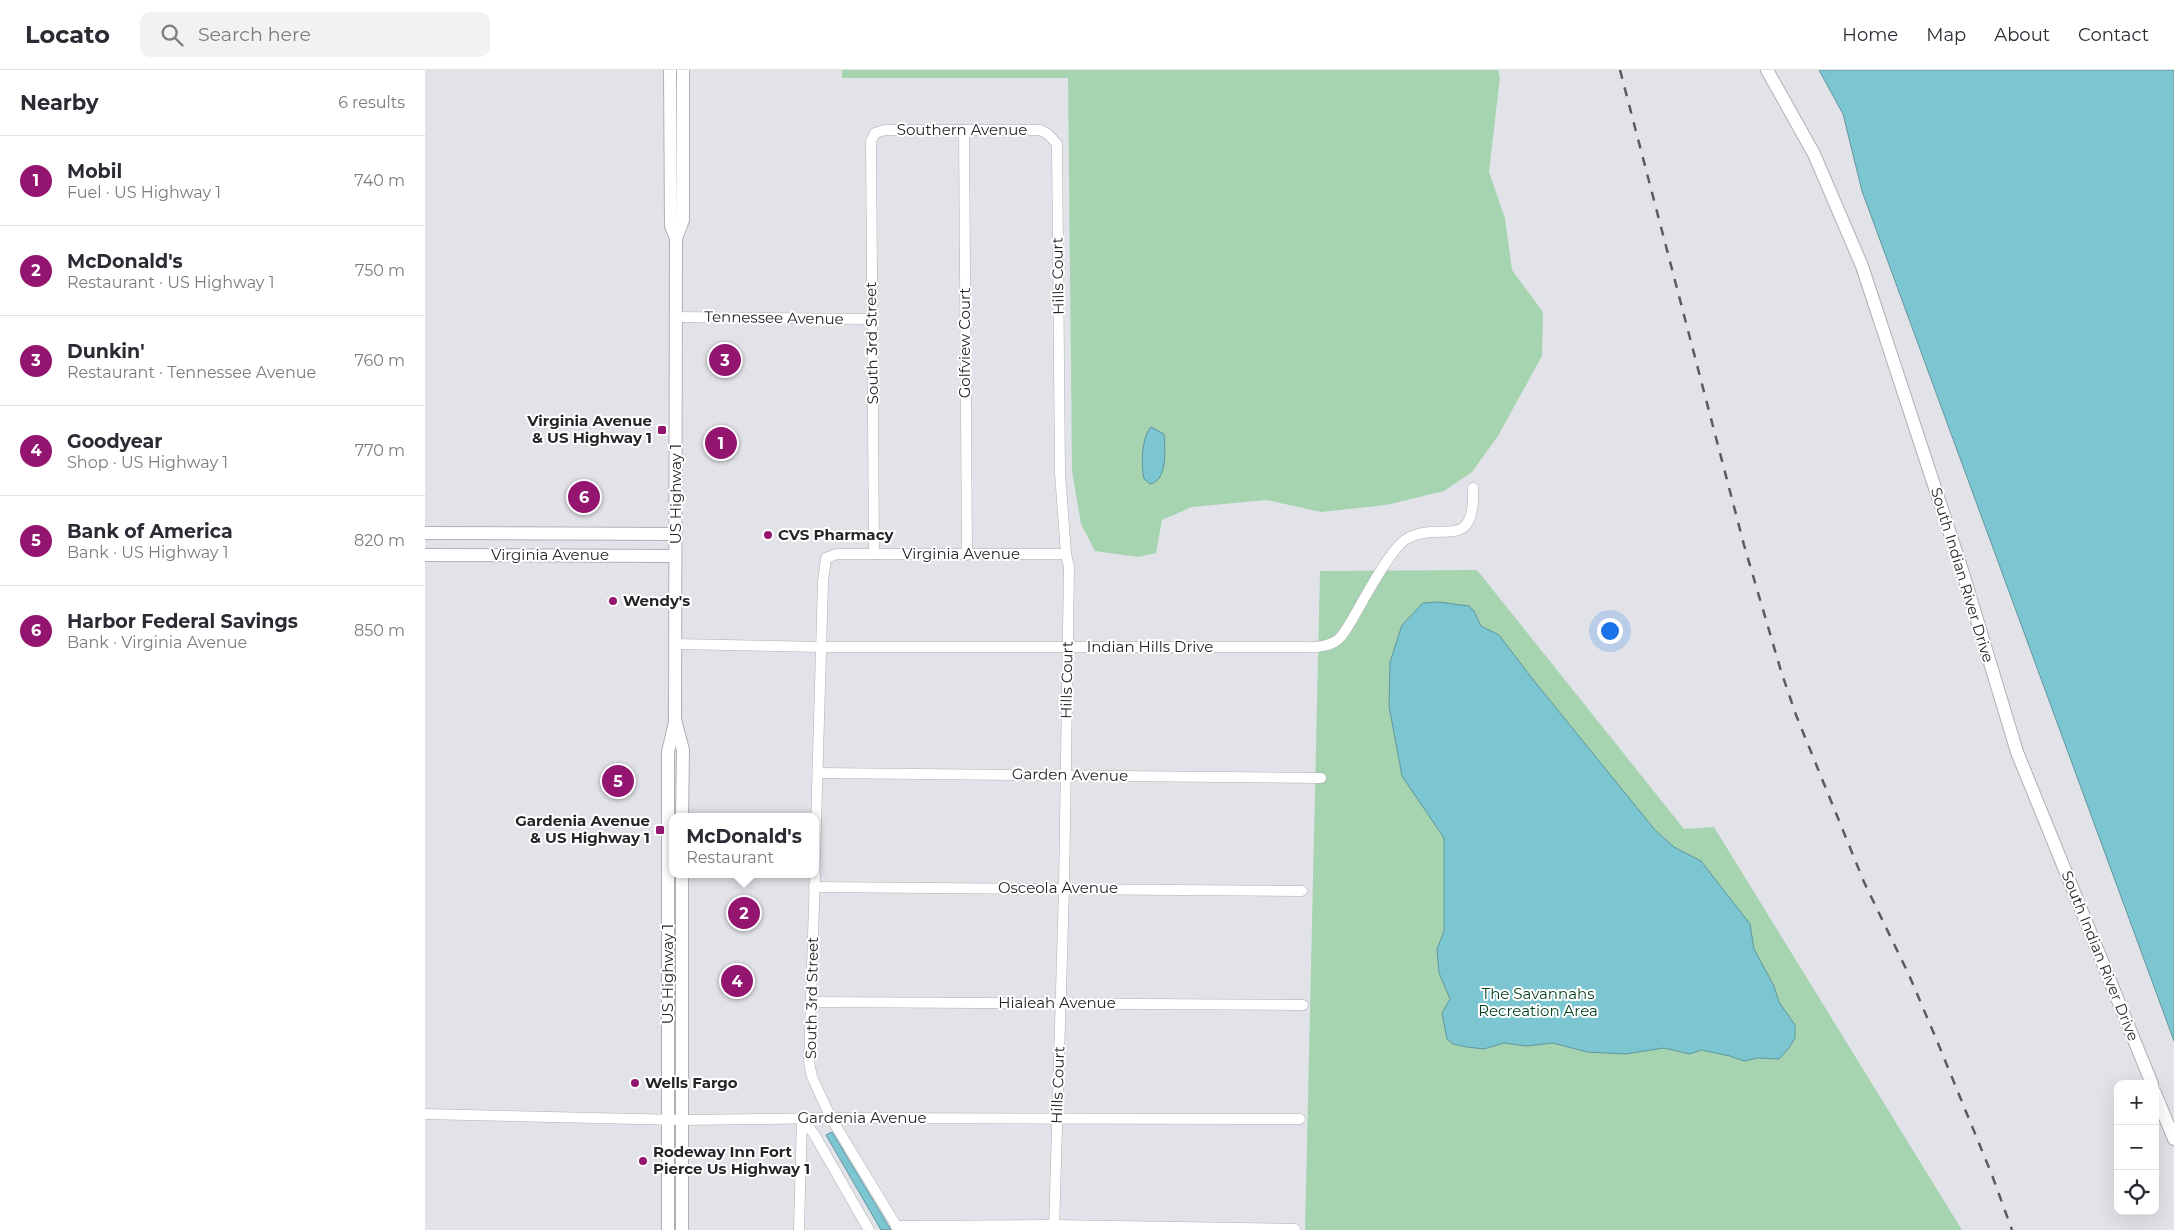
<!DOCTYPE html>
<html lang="en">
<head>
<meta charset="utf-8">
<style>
  :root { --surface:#fff; --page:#f2f2f3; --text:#2b2b33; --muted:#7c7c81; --line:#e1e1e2; --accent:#931570 }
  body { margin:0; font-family:Montserrat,sans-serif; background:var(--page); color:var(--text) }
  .controls { position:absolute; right:15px; bottom:15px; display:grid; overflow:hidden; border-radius:10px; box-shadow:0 5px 20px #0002 }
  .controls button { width:45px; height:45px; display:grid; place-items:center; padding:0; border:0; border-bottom:1px solid var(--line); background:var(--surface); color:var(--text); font:25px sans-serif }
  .you { position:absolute; left:1184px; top:560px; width:18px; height:18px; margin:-12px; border:4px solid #fff; border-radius:50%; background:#1a73e8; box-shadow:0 0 0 8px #1a73e833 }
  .badge { display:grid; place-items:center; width:32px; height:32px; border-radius:50%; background:var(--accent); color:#fff; font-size:16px; font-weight:700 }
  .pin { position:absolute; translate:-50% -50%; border:2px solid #fff; box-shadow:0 1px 5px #0006 }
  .popup { position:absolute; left:244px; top:743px; width:150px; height:65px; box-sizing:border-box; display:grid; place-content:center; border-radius:10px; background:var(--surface); filter:drop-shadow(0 1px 4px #0005); font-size:16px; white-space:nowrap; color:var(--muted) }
  .popup b { font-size:19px; color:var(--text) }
  .popup::after { content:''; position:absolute; left:50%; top:100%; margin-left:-10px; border:10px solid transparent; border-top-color:var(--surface) }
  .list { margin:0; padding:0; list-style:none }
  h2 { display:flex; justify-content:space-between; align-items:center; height:65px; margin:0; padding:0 20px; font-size:21px }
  h2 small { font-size:16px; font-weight:400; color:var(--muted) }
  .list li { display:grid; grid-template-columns:32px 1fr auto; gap:15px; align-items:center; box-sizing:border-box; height:90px; padding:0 20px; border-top:1px solid var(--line) }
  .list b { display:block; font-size:19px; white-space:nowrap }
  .list p { margin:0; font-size:16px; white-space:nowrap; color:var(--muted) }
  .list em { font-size:16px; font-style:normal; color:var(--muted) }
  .icon { flex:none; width:28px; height:28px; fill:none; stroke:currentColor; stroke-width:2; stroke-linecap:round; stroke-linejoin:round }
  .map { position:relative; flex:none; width:1749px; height:1160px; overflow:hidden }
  header { display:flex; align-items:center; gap:30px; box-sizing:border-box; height:70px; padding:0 25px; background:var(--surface); border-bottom:1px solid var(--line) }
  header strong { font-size:24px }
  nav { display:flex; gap:28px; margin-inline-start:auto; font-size:18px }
  .search { width:350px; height:45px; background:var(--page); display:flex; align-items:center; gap:12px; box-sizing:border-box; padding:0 18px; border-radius:10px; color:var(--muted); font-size:19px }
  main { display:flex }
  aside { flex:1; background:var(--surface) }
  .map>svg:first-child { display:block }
  .green { fill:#a6d4b1 }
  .water { fill:#7bc6d1; stroke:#61969e }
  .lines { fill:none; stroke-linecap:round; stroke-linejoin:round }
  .minor-casing { stroke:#afb0b5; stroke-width:11 }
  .major-casing { stroke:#afb0b5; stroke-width:14 }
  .minor { stroke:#fff; stroke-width:10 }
  .major { stroke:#fff; stroke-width:12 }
  .rail { stroke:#5b5b5e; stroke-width:2.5; stroke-dasharray:9 9; stroke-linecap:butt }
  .poi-dot { fill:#931570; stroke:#fff; stroke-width:2 }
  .labels { text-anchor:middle; stroke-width:4; stroke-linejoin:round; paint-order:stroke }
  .street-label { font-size:15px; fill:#252527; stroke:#fff }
  .poi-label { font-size:15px; font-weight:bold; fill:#252527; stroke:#fff; text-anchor:start }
  .park-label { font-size:15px; fill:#013f1c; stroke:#fff }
</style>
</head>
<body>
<header>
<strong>Locato</strong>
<div class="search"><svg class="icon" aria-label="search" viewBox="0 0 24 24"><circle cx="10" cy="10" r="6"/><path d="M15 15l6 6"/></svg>Search here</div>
<nav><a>Home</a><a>Map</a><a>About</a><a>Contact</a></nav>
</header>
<main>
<aside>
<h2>Nearby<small>6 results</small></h2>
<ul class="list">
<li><span class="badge">1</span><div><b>Mobil</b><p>Fuel · US Highway 1</p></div><em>740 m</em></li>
<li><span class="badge">2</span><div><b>McDonald's</b><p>Restaurant · US Highway 1</p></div><em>750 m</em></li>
<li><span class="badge">3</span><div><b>Dunkin'</b><p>Restaurant · Tennessee Avenue</p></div><em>760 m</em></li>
<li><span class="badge">4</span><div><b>Goodyear</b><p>Shop · US Highway 1</p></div><em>770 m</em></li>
<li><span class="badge">5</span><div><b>Bank of America</b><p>Bank · US Highway 1</p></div><em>820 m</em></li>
<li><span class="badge">6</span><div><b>Harbor Federal Savings</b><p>Bank · Virginia Avenue</p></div><em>850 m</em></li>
</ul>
</aside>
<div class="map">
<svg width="1749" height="1160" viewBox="0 0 1749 1160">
  <rect width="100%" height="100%" fill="#e2e3e9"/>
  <g class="green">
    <polygon points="417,0 1073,0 1075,7 1064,102 1080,148 1087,200 1118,242 1117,286 1073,366 1047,402 1019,421 961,435 896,442 841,430 767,437 737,450 731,483 713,487 670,481 656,454 647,401 643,8 417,8"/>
    <polygon points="1052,500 1259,759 1289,757 1537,1160 880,1160 895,501"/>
  </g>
  <g class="water">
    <polygon points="1394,0 1749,0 1749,971 1437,121 1418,44"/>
    <path d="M 726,357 L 739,364 C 740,378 743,411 725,414 L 719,409 C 716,395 716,368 726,357 Z"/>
    <polygon points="1014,532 1044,536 1049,541 1056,556 1074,565 1110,612 1230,760 1249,777 1276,791 1325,854 1329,879 1349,916 1354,932 1370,955 1370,968 1364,978 1354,989 1333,988 1319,991 1305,986 1276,980 1265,984 1239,978 1200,984 1162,982 1128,973 1102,976 1079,973 1059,979 1042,977 1028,974 1022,969 1017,943 1025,929 1014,903 1012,879 1019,861 1019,768 977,706 964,636 965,592 977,555 998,533"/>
    <polygon points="407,1062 466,1160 456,1160 401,1065"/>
  </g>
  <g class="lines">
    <g class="minor-casing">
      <g id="minor">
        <polyline points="539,60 542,485"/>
        <polyline points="251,247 446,249"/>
        <polyline points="449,484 446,71 450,63 460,60 615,60 623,64 632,74 635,403 641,484 644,497 639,818 629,1160"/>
        <path d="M 250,574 L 396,577 L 866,577 C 880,577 899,579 911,571 C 918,567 923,556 927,550 C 938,531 964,481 980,470 C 1013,448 1051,486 1048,418"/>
        <polyline points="394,703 896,708"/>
        <polyline points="390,789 398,512 401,488 412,484 641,484"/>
        <polyline points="390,804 384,992 387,1007 406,1048 474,1160"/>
        <polyline points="389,817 877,821"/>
        <polyline points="387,932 878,935"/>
        <polyline points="0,1044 257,1050 406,1048 875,1049"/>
        <polyline points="377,1048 389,1064 444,1160"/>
        <polyline points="471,1156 629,1155 870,1159"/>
        <polyline points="374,1160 377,1048"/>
      </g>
    </g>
    <g class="major-casing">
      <g id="major">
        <polyline points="245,0 246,156 251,168 250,650 258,680 257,747"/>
        <polyline points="1342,0 1389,84 1437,196 1537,500 1592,682 1727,1014"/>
        <polyline points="251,168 258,150 258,0"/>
        <polyline points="0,463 250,464"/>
        <polyline points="0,485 250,486"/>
        <polyline points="1730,1023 1749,1069"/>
        <polyline points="243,1160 243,682 250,652"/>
        <polyline points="257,1160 257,804"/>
      </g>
    </g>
    <use href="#minor" class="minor"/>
    <use href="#major" class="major"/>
    <polyline class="rail" points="1195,0 1319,475 1356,601 1371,645 1439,812 1484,905 1510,966 1567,1105 1587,1160"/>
  </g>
  <g class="poi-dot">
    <rect x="232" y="355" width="10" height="10" rx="2.5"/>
    <circle cx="343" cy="465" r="5"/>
    <circle cx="188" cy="531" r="5"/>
    <rect x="230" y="755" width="10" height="10" rx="2.5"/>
    <circle cx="210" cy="1013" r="5"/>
    <circle cx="218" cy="1091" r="5"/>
  </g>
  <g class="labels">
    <g class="street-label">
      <text x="537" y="65">Southern Avenue</text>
      <text transform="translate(633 206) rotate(-91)" y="5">Hills Court</text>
      <text transform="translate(349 248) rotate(1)" y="5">Tennessee Avenue</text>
      <text transform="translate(447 273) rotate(-91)" y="5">South 3rd Street</text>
      <text transform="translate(540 273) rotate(-90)" y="5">Golfview Court</text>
      <text transform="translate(251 424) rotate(-90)" y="5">US Highway 1</text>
      <text x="536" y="489">Virginia Avenue</text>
      <text x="125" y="490">Virginia Avenue</text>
      <text transform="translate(1537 505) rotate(73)" y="5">South Indian River Drive</text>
      <text x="725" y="582">Indian Hills Drive</text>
      <text transform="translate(642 610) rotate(-89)" y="5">Hills Court</text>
      <text transform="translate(645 705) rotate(1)" y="5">Garden Avenue</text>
      <text x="633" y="823">Osceola Avenue</text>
      <text transform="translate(1675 886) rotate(68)" y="5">South Indian River Drive</text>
      <text transform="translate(243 904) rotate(-90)" y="5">US Highway 1</text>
      <text transform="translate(387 928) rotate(-89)" y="5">South 3rd Street</text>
      <text x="632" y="938">Hialeah Avenue</text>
      <text transform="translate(633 1015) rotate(-88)" y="5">Hills Court</text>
      <text x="437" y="1053">Gardenia Avenue</text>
    </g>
    <g class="poi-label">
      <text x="227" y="356" text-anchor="end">Virginia Avenue<tspan x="227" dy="17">&amp; US Highway 1</tspan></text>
      <text x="353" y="470">CVS Pharmacy</text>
      <text x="198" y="536">Wendy's</text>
      <text x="225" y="756" text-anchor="end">Gardenia Avenue<tspan x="225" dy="17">&amp; US Highway 1</tspan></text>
      <text x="220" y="1018">Wells Fargo</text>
      <text x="228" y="1087">Rodeway Inn Fort<tspan x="228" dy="17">Pierce Us Highway 1</tspan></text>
    </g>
    <g class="park-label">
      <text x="1113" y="929">The Savannahs<tspan x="1113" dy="17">Recreation Area</tspan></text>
    </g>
  </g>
</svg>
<div class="controls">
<button>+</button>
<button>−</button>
<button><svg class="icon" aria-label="locate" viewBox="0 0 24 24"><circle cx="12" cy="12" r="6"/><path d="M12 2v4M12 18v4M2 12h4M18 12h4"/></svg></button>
</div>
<div class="you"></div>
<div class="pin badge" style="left:296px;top:373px">1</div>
<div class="pin badge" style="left:319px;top:843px">2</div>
<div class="popup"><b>McDonald's</b>Restaurant</div>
<div class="pin badge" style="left:300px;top:290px">3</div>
<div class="pin badge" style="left:312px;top:911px">4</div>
<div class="pin badge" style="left:193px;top:711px">5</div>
<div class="pin badge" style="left:159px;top:427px">6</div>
</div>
</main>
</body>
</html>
